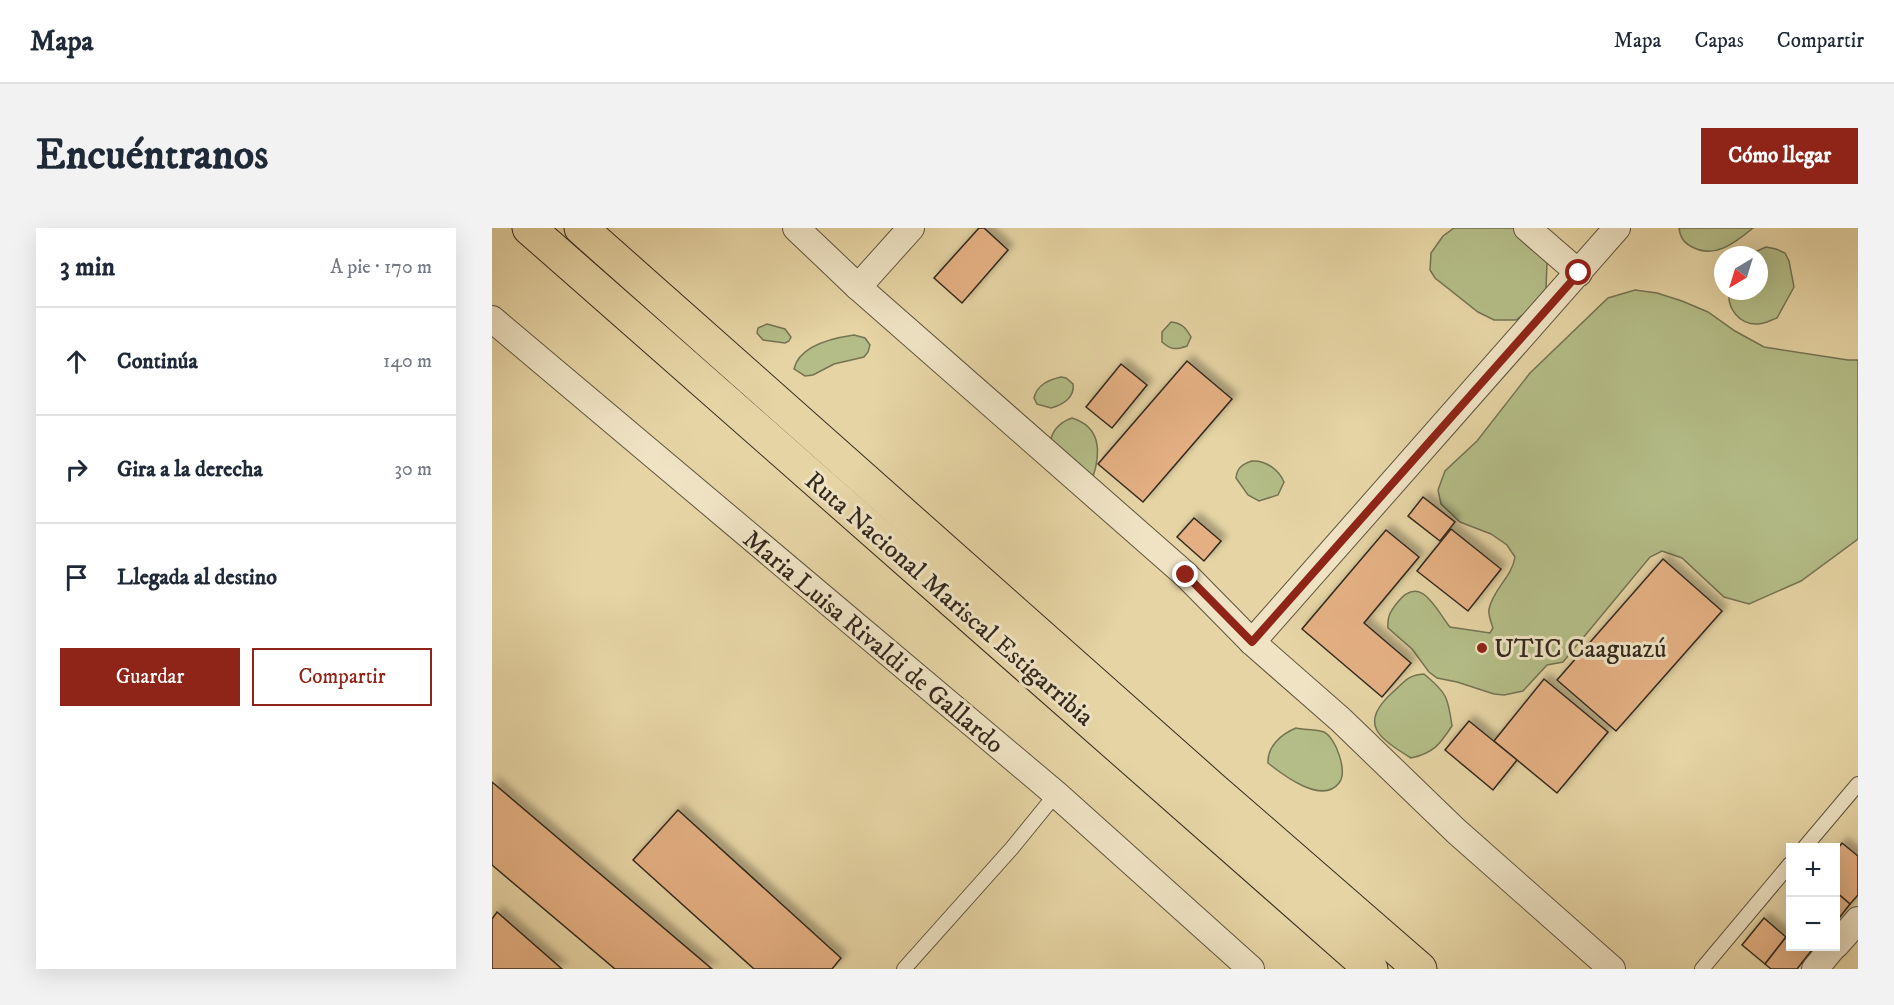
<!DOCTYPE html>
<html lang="es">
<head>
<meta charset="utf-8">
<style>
  :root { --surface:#fff; --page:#f2f2f3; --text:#1f2937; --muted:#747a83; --line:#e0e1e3; --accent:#8f2418 }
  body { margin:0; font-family:"IM FELL DW Pica",serif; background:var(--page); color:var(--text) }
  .controls { position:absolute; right:18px; bottom:18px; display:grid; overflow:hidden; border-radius:0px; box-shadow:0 6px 24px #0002 }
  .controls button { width:54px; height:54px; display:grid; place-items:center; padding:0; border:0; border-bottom:2px solid var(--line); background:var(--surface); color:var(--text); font:30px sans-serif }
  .compass { position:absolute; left:1222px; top:18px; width:54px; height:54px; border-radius:50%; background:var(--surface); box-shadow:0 6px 24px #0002; rotate:218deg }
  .stop { position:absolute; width:18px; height:18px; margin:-14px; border:4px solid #8f2418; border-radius:50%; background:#fff }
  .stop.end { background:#8f2418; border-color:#fff; box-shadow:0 2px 6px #0008 }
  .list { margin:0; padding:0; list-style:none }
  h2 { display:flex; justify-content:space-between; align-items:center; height:78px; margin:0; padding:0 24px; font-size:26px }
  h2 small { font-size:20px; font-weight:400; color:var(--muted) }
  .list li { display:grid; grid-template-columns:39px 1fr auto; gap:18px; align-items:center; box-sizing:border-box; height:108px; padding:0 24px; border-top:2px solid var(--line) }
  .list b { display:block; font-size:22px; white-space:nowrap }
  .list em { font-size:20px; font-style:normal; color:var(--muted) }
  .actions { display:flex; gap:12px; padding:18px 24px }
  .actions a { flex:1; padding:14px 0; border:2px solid var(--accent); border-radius:0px; text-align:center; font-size:21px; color:var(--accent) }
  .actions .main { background:var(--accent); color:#fff }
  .icon { flex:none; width:33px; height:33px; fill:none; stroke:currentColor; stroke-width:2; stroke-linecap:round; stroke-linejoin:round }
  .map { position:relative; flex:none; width:1366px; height:741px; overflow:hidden; border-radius:0px }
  header { display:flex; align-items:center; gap:36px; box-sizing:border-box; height:84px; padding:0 30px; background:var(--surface); border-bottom:2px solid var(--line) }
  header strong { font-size:28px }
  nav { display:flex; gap:33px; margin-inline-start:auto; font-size:21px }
  .intro { display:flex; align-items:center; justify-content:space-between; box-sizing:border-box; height:144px; padding:0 36px }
  h1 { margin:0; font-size:42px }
  .button { padding:15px 27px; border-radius:0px; background:var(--accent); color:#fff; font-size:21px; font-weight:700 }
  main { display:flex; gap:36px; padding:0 36px }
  aside { flex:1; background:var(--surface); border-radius:0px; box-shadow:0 6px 24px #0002 }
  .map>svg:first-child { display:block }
  .green { fill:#b4bd87; stroke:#747352; stroke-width:1.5 }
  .building { fill:#e4b083; stroke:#33291e; stroke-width:1.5; filter:url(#shadow) }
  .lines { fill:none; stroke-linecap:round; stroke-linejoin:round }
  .lane-casing { stroke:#605440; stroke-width:16 }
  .street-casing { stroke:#605440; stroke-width:28 }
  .highway-casing { stroke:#33291e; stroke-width:35 }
  .lane { stroke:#efe3c4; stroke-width:14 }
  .street { stroke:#efe3c4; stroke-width:26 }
  .highway { stroke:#e6d4a4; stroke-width:33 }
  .route { stroke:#8f2418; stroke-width:8 }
  .poi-dot { fill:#8f2418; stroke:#efe3c4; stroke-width:2 }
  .labels { text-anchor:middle; stroke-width:6; stroke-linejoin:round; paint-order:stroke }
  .street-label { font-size:26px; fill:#33291e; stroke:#efe3c4 }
  .poi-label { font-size:26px; fill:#33291e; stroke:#efe3c4; text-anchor:start }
</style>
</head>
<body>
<header>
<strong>Mapa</strong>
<nav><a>Mapa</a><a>Capas</a><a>Compartir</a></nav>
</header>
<div class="intro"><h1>Encuéntranos</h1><a class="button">Cómo llegar</a></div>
<main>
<aside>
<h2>3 min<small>A pie · 170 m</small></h2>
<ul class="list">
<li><svg class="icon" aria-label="ahead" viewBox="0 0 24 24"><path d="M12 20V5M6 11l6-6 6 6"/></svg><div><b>Continúa</b></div><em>140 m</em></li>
<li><svg class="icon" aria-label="right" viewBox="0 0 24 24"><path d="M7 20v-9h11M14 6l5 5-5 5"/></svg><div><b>Gira a la derecha</b></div><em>30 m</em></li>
<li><svg class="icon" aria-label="arrive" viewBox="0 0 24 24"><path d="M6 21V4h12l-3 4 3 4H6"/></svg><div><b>Llegada al destino</b></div></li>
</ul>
<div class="actions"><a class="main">Guardar</a><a>Compartir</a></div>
</aside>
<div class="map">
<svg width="1366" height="741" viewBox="0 0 1366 741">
  <defs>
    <filter id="shadow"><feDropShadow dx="5.5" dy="-5.5" stdDeviation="3" flood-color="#0004"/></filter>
  </defs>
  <rect width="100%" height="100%" fill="#e6d4a4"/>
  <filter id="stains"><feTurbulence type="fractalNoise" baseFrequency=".00333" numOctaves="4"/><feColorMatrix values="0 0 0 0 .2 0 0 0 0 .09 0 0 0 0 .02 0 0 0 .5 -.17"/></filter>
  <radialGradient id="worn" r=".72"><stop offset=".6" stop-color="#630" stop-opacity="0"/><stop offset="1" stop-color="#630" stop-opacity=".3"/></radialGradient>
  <g class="green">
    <polygon points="962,0 1024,0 1049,19 1055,35 1054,61 1037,82 1024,92 1002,92 986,84 943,50 938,42 939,25 951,8"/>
    <path d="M 1187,0 L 1261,0 C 1243,15 1223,31 1200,19 C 1191,14 1188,9 1187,0 Z"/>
    <path d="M 1274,19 L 1284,21 L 1293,25 L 1297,33 L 1302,59 L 1285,90 C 1279,92 1272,96 1266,96 C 1247,97 1235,80 1237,63 L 1267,63 L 1267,27 L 1256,27 Z"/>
    <path d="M 1143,62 L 1165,65 L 1190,73 L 1216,84 L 1243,103 L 1272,119 L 1356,132 L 1366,132 L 1366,311 L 1309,353 L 1257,376 L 1232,369 L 1190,330 L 1170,323 L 1158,329 L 1071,434 L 1055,437 L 1031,463 L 1012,467 L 1002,466 L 965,454 L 945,450 L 937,444 L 920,421 L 896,400 C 895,389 898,384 905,375 C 929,344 944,382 958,399 L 998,405 L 1001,400 C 999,394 996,387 997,381 C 1001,361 1020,349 1023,329 L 1015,317 L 999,306 L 968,294 L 949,276 L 946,262 L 953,243 L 985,213 L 1038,145 L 1116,70 Z"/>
    <path d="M 679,94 C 690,95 694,100 699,109 L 695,118 C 684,122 679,122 670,114 L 670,104 Z"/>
    <polygon points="275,96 293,101 299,109 297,113 293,115 271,112 265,105 266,100"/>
    <path d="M 362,107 L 373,110 L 378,117 L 376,124 L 372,129 L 342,136 L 321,147 L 313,148 L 302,141 C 307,118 341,110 362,107 Z"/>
    <path d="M 569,149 L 574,150 L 581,156 C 583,169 571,177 559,180 L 545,176 L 542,170 C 545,157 556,152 569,149 Z"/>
    <path d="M 580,190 C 609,199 609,224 601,249 L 557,221 C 558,205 565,195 580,190 Z"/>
    <path d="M 760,233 C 774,232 787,242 792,254 L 786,267 L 767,273 L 756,267 L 744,250 C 745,239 751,236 760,233 Z"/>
    <path d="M 932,446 C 955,465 956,469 960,498 C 948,516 942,525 919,530 C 887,510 865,496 901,464 C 913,453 916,447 932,446 Z"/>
    <path d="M 804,500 C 812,502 824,501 832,504 C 844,510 856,544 847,555 C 830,577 791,547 776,535 C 775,519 789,506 804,500 Z"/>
  </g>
  <g class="building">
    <polygon points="487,0 492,0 516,22 470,75 442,50"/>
    <polygon points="695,133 740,171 651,274 606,236"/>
    <polygon points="629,136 655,157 620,200 594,179"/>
    <polygon points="931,269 963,294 948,313 916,288"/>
    <polygon points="702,290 729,313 712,333 685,309"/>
    <polygon points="959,301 1009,341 976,383 925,343"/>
    <polygon points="894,302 927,329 872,395 919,435 890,469 810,401"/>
    <polygon points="1171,331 1230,383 1124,503 1065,452"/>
    <polygon points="1052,451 1116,504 1065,565 1002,513"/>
    <polygon points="977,493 1025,532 1001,562 953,522"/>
    <polygon points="0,554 220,741 123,741 0,637"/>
    <polygon points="186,582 349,730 340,741 262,741 141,632"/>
    <polygon points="1350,615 1366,628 1366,667 1358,676 1344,664 1344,623"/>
    <polygon points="1344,664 1358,676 1344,694"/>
    <polygon points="5,684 70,741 0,741 0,691"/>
    <polygon points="1272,690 1294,709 1273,736 1250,717"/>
    <polygon points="1298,704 1298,718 1323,718 1305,741 1279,741 1273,736"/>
  </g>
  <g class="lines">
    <g class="lane-casing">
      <g id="lane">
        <polyline points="1312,620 1366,556"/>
        <polyline points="412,741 520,620 564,566"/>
        <polyline points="1210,741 1298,636"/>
      </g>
    </g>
    <g class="street-casing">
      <g id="street">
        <polyline points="304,0 366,59 694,347 760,414 849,492 964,603 1120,741"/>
        <polyline points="1035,0 1087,45"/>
        <polyline points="366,59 419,0"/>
        <polyline points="0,91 564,566 759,741"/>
        <polyline points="760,414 1125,0"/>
        <polyline points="1344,717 1366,692"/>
        <polyline points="1323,741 1342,718"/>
      </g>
    </g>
    <g class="highway-casing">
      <g id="highway">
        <polyline points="37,0 879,741"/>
        <polyline points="89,0 720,560 928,741"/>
      </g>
    </g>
    <use href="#lane" class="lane"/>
    <use href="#street" class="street"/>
    <use href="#highway" class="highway"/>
  </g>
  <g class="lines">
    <polyline class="route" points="694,347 760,414 1087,45"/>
  </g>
  <circle class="poi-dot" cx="990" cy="420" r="6"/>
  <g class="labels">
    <g class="street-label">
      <text transform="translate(458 370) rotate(41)" y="9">Ruta Nacional Mariscal Estigarribia</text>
      <text transform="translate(382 413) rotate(40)" y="9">Maria Luisa Rivaldi de Gallardo</text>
    </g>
    <g class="poi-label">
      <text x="1002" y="429">UTIC Caaguazú</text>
    </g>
  </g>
  <rect width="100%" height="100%" filter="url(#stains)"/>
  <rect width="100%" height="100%" fill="url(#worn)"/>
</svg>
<div class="controls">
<button>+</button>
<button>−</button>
</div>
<svg class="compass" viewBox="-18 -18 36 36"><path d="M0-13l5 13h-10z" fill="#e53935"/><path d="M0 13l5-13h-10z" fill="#747a83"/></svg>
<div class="stop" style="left:1087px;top:45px"></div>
<div class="stop end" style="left:694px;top:347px"></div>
</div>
</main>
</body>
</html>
